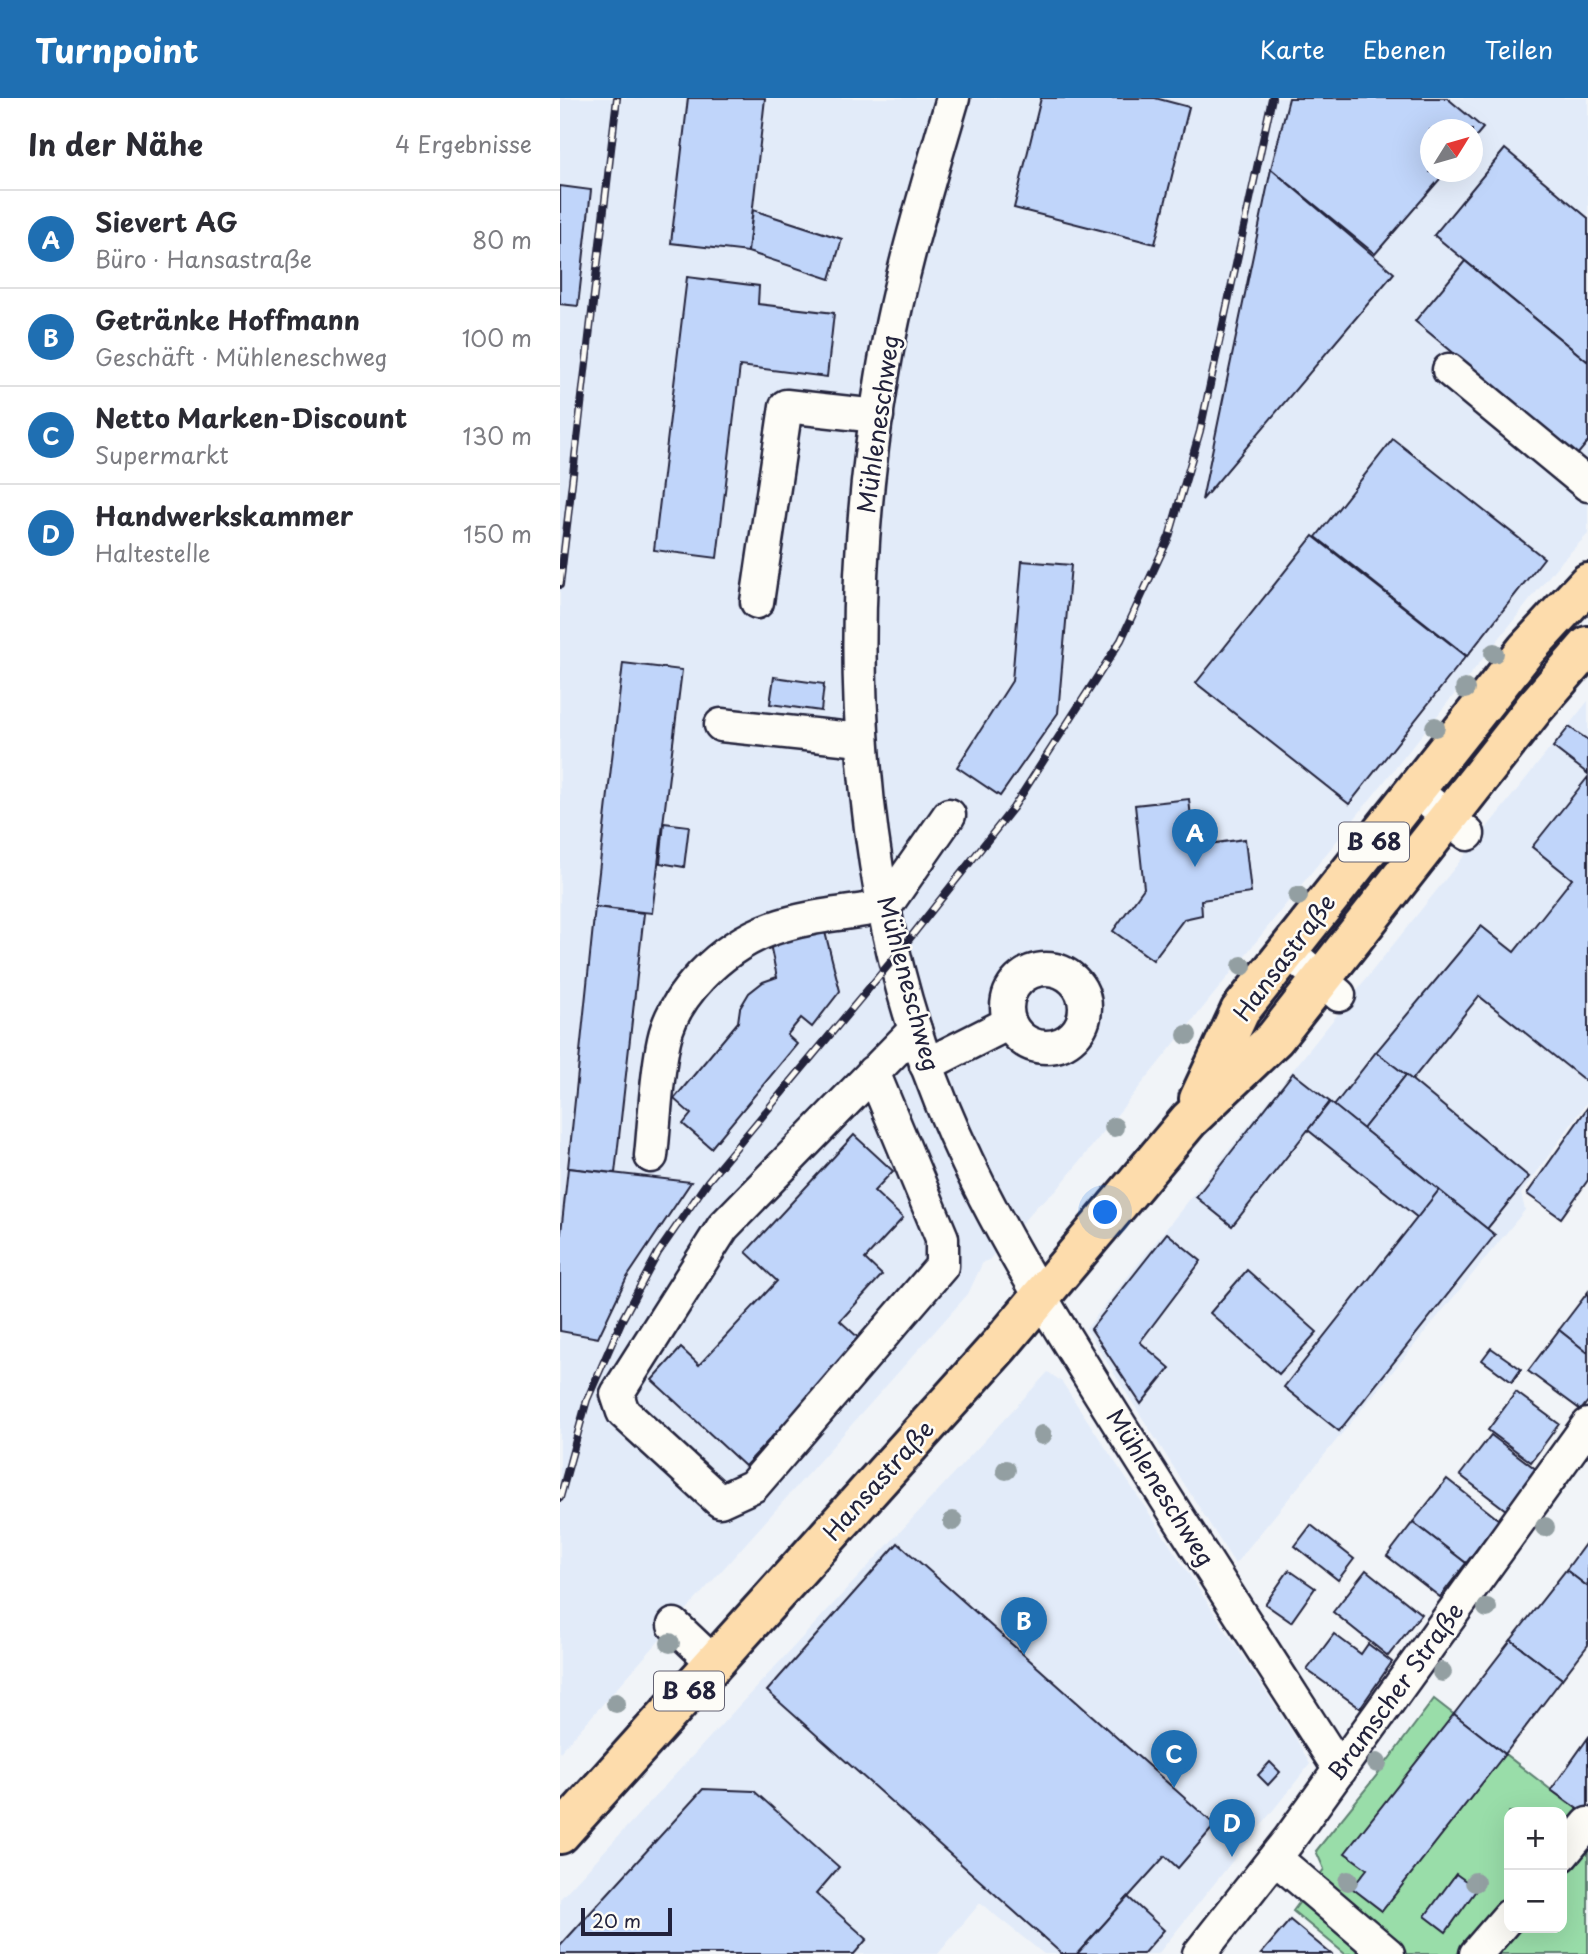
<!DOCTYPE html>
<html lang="de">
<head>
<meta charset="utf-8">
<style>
  :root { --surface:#fff; --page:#f7f7f7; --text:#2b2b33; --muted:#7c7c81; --line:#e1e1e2; --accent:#1f6fb2 }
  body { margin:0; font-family:"Playpen Sans",sans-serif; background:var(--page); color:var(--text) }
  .controls { position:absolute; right:21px; bottom:21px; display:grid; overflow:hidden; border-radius:14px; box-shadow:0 7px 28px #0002 }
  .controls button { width:63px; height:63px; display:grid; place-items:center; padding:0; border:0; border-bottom:2px solid var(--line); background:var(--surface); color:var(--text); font:35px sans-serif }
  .compass { position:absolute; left:860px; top:21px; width:63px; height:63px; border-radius:50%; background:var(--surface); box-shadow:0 7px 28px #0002; rotate:53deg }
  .scale { position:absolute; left:21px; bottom:18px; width:91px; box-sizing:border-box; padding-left:7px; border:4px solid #22223b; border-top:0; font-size:19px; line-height:24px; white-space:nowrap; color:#22223b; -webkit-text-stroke:5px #fdfcf7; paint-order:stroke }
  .you { position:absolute; left:546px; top:1115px; width:24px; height:24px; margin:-18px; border:5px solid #fff; border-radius:50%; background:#1a73e8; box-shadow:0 0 0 10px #1a73e833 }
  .badge { display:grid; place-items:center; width:46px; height:46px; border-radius:50%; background:var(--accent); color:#fff; font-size:23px; font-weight:700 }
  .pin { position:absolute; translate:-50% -58px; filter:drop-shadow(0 2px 4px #0008) }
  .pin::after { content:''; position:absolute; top:37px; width:24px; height:21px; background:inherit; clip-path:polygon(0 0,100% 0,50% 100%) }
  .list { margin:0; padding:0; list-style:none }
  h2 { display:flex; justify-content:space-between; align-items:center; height:91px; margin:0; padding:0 28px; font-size:30px }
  h2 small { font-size:23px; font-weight:400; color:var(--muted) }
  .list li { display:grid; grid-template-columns:46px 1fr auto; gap:21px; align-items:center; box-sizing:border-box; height:98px; padding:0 28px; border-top:2px solid var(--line) }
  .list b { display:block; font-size:26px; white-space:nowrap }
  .list p { margin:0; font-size:23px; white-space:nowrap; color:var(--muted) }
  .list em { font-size:23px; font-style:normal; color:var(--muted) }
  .map { position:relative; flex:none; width:1028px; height:1856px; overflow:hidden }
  header { display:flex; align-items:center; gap:42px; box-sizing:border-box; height:98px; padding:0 35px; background:var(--accent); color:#fff }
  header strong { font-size:33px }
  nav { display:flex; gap:38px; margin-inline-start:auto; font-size:24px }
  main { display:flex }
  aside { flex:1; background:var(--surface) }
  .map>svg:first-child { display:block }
  .built { fill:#e2ebf9; fill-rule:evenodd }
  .green { fill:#99dda9; stroke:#5e8072; stroke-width:2; fill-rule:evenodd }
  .building { fill:#c0d5fa; stroke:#22223b; stroke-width:2 }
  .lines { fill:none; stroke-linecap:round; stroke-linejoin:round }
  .minor-casing { stroke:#22223b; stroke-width:37 }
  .major-casing { stroke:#22223b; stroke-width:44 }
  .minor { stroke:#fdfcf7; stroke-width:32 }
  .major { stroke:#fddcac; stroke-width:38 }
  .rail-casing { stroke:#22223b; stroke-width:8 }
  .rail { stroke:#fdfcf7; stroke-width:5; stroke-dasharray:16; stroke-linecap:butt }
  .tree { fill:#939fa2 }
  .labels { text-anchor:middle; stroke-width:5; stroke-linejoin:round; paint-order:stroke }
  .shield { fill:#fdfcf7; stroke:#646373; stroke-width:2 }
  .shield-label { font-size:23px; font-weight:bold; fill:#22223b }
  .street-label { font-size:24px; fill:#22223b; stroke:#fdfcf7 }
</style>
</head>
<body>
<header>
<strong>Turnpoint</strong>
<nav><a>Karte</a><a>Ebenen</a><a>Teilen</a></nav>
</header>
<main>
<aside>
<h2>In der Nähe<small>4 Ergebnisse</small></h2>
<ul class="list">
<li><span class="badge">A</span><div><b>Sievert AG</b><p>Büro · Hansastraße</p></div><em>80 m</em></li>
<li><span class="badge">B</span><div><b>Getränke Hoffmann</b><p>Geschäft · Mühleneschweg</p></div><em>100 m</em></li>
<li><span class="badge">C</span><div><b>Netto Marken-Discount</b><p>Supermarkt</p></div><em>130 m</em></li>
<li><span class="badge">D</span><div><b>Handwerkskammer</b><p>Haltestelle</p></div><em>150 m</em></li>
</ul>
</aside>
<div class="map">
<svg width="1028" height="1856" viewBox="0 0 1028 1856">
  <rect width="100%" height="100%" fill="#f1f4f8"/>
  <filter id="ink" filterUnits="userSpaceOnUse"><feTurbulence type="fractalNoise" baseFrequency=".0143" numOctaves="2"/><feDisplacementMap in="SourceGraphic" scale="14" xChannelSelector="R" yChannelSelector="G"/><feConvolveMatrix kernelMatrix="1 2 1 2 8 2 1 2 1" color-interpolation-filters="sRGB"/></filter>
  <g filter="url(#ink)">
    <g class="built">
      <path d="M 0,0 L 1028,0 L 1028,436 L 998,467 L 496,1093 L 477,1108 L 429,1162 L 423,1164 L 408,1196 L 0,1654 ZM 870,32 L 912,32 L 912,74 L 870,74 Z"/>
      <polygon points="1028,603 1028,1003 961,1096 965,1112 675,1466 526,1231"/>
      <polygon points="488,1274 502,1284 587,1412 734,1637 750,1666 598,1856 484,1856 420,1805 378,1856 0,1856 0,1801"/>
    </g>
    <path class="green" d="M 874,1601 L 1008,1705 L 1028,1678 L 1028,1856 L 785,1856 L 733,1813 L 764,1771 L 756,1753 L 817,1677 ZM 949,1714 L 1002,1714 L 1002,1830 L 949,1830 Z"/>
    <g class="building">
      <polygon points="128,0 205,0 188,154 111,145"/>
      <polygon points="481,0 595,0 629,9 595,146 454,110"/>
      <polygon points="729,0 887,0 923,30 912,43 912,32 870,32 870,74 886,74 815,156 711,71"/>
      <polygon points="945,51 1028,120 1028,264 874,137"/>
      <polygon points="711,71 834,175 642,402"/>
      <polygon points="0,88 31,92 18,208 0,206"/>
      <polygon points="193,112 282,141 270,181 188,154"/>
      <polygon points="905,163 1028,264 1028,344 1017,357 855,223"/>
      <polygon points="127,179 199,188 198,206 274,215 267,279 180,268 157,460 94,452"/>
      <polygon points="833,341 984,460 907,558 756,439"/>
      <polygon points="753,438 906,558 789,706 636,585"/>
      <polygon points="462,463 511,467 498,615 440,698 397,669 452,583"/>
      <polygon points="63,565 122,572 92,815 35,809"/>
      <polygon points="214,579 264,586 261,613 210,606"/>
      <polygon points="1009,629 1028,642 1028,676 993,649"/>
      <polygon points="1028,679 1028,985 919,898 852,982 816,954 921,828 954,854 1012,781 972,749"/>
      <polygon points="629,701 634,748 685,741 691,795 641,802 642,817 624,821 593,862 553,833 584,790 575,707"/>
      <polygon points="104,725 129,728 124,769 100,765"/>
      <polygon points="35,809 84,815 55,1075 8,1070"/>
      <polygon points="265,834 280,893 252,929 241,920 227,937 237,946 151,1050 123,1026 131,1016 114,1001 178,924 180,910 189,895 203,884 217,879 210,846"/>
      <polygon points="816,954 846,977 803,1031 774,1008"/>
      <polygon points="733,975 770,1004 672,1128 636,1099"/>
      <polygon points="846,977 969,1079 927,1131 803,1031"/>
      <polygon points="770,1004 879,1092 858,1120 748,1032"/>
      <polygon points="1028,1009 1028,1082 1001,1120 967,1096"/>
      <polygon points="294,1037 333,1073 314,1093 343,1120 305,1161 322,1177 280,1223 301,1242 185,1368 92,1282 121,1250 139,1267 217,1183 186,1154"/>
      <polygon points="8,1070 131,1084 66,1181 38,1240 0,1233 0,1144"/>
      <polygon points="879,1092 935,1137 779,1333 724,1289"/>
      <polygon points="607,1135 641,1163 580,1244 610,1270 581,1306 531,1231"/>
      <polygon points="687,1172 757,1234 719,1276 650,1215"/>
      <polygon points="1028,1194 1028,1255 999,1232"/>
      <polygon points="999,1232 1028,1255 1028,1303 1021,1312 968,1273"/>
      <polygon points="931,1250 961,1271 952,1284 922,1262"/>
      <polygon points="956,1294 999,1326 971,1364 928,1332"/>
      <polygon points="931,1337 977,1372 946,1412 900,1377"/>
      <polygon points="887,1381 939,1422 906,1465 853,1424"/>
      <polygon points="853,1424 906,1465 880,1499 827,1458"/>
      <polygon points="751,1427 794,1461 778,1482 735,1448"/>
      <polygon points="1028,1442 1028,1489 1006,1472"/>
      <polygon points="338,1445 655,1727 618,1770 605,1758 517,1856 502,1856 207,1593"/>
      <polygon points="729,1472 755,1490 731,1524 705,1506"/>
      <polygon points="806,1472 861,1516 828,1558 773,1514"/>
      <polygon points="1006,1472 1028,1489 1028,1547 1002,1581 951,1542"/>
      <polygon points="774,1536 801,1556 808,1546 832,1564 800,1610 747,1572"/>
      <polygon points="951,1542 1002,1581 945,1656 894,1616"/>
      <polygon points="894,1616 945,1656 822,1813 792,1790 807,1771 785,1755"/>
      <polygon points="1028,1640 1028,1714 1026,1717 991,1692"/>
      <polygon points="710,1664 720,1674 708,1687 698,1677"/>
      <polygon points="143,1691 194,1693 279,1769 256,1796 307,1841 294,1856 0,1856 0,1848"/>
      <polygon points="896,1776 917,1791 886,1834 865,1818"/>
      <polygon points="568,1799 604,1832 583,1856 517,1856"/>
      <polygon points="730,1822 771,1856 701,1856"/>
    </g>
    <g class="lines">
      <g class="minor-casing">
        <g id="minor">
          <path d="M 393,0 C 366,93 337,185 322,281 C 281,527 291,806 395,1037 C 438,1134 495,1223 551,1313 C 626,1433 703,1552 780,1672"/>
          <polyline points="889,272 1028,387"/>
          <polyline points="197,504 226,308 317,318"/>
          <polyline points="161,627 301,642"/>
          <polyline points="855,692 908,736"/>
          <polyline points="728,853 779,897"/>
          <circle cx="486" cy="910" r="39"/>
          <polyline points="366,967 449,925"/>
          <polyline points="313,974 382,1140 382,1168 193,1388 160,1403 63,1314 57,1296 163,1129 355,932"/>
          <path d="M 91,1058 C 95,1020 96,979 104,942 C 109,918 125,895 141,878 C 196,820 250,821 325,809 L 389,717"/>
          <polyline points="114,1527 154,1565"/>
          <polyline points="1002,1757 1028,1726"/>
          <polyline points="715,1760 828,1856"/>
          <polyline points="639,1856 728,1743 1028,1327"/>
          <polyline points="916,1856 949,1818"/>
        </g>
      </g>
      <g class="major-casing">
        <g id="major">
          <polyline points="639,1001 680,913 966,552 1028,485"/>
          <polyline points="0,1736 439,1248 629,1022 715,940 975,609 1028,548"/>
        </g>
      </g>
      <use href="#minor" class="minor"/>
      <use href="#major" class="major"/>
      <g class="rail-casing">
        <g id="rail">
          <polyline points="0,487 57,0"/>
          <polyline points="0,1400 27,1302 62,1222 98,1155 148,1083 335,859 453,710 561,542 609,439 640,333 712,0"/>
        </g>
      </g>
      <use href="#rail" class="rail"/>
    </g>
    <g class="tree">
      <circle cx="934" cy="555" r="10"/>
      <circle cx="905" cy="591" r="10"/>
      <circle cx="875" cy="629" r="10"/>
      <circle cx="738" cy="798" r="10"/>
      <circle cx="682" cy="868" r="10"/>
      <circle cx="627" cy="937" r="10"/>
      <circle cx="554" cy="1029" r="10"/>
      <circle cx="482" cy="1337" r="10"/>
      <circle cx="446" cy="1372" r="10"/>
      <circle cx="393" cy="1423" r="10"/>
      <circle cx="985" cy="1429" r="10"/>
      <circle cx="927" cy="1510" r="10"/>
      <circle cx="110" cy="1545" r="10"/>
      <circle cx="882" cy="1574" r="10"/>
      <circle cx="56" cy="1605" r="10"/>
      <circle cx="817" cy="1665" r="10"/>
      <circle cx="788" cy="1783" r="10"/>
      <circle cx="915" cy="1784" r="10"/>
    </g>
  </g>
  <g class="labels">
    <g class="shield">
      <rect x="779" y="724.5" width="70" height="39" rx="5"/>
      <rect x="94" y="1573.5" width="70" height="39" rx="5"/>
    </g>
    <g class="shield-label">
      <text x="814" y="752">B 68</text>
      <text x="129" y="1601">B 68</text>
    </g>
    <g class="street-label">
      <text transform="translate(319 326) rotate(-82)" y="8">Mühleneschweg</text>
      <text transform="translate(725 860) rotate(-53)" y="8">Hansastraße</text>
      <text transform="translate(348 886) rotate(75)" y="8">Mühleneschweg</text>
      <text transform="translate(319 1383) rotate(-48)" y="8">Hansastraße</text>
      <text transform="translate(600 1390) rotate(58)" y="8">Mühleneschweg</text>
      <text transform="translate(836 1594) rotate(-54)" y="8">Bramscher Straße</text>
    </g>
  </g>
</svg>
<div class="controls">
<button>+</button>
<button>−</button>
</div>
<svg class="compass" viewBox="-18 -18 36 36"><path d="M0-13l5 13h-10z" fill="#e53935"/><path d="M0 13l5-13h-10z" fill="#7c7c81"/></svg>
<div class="scale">20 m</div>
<div class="you"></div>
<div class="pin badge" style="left:635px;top:769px">A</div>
<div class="pin badge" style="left:464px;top:1557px">B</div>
<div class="pin badge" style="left:614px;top:1690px">C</div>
<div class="pin badge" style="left:672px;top:1759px">D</div>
</div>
</main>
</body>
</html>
